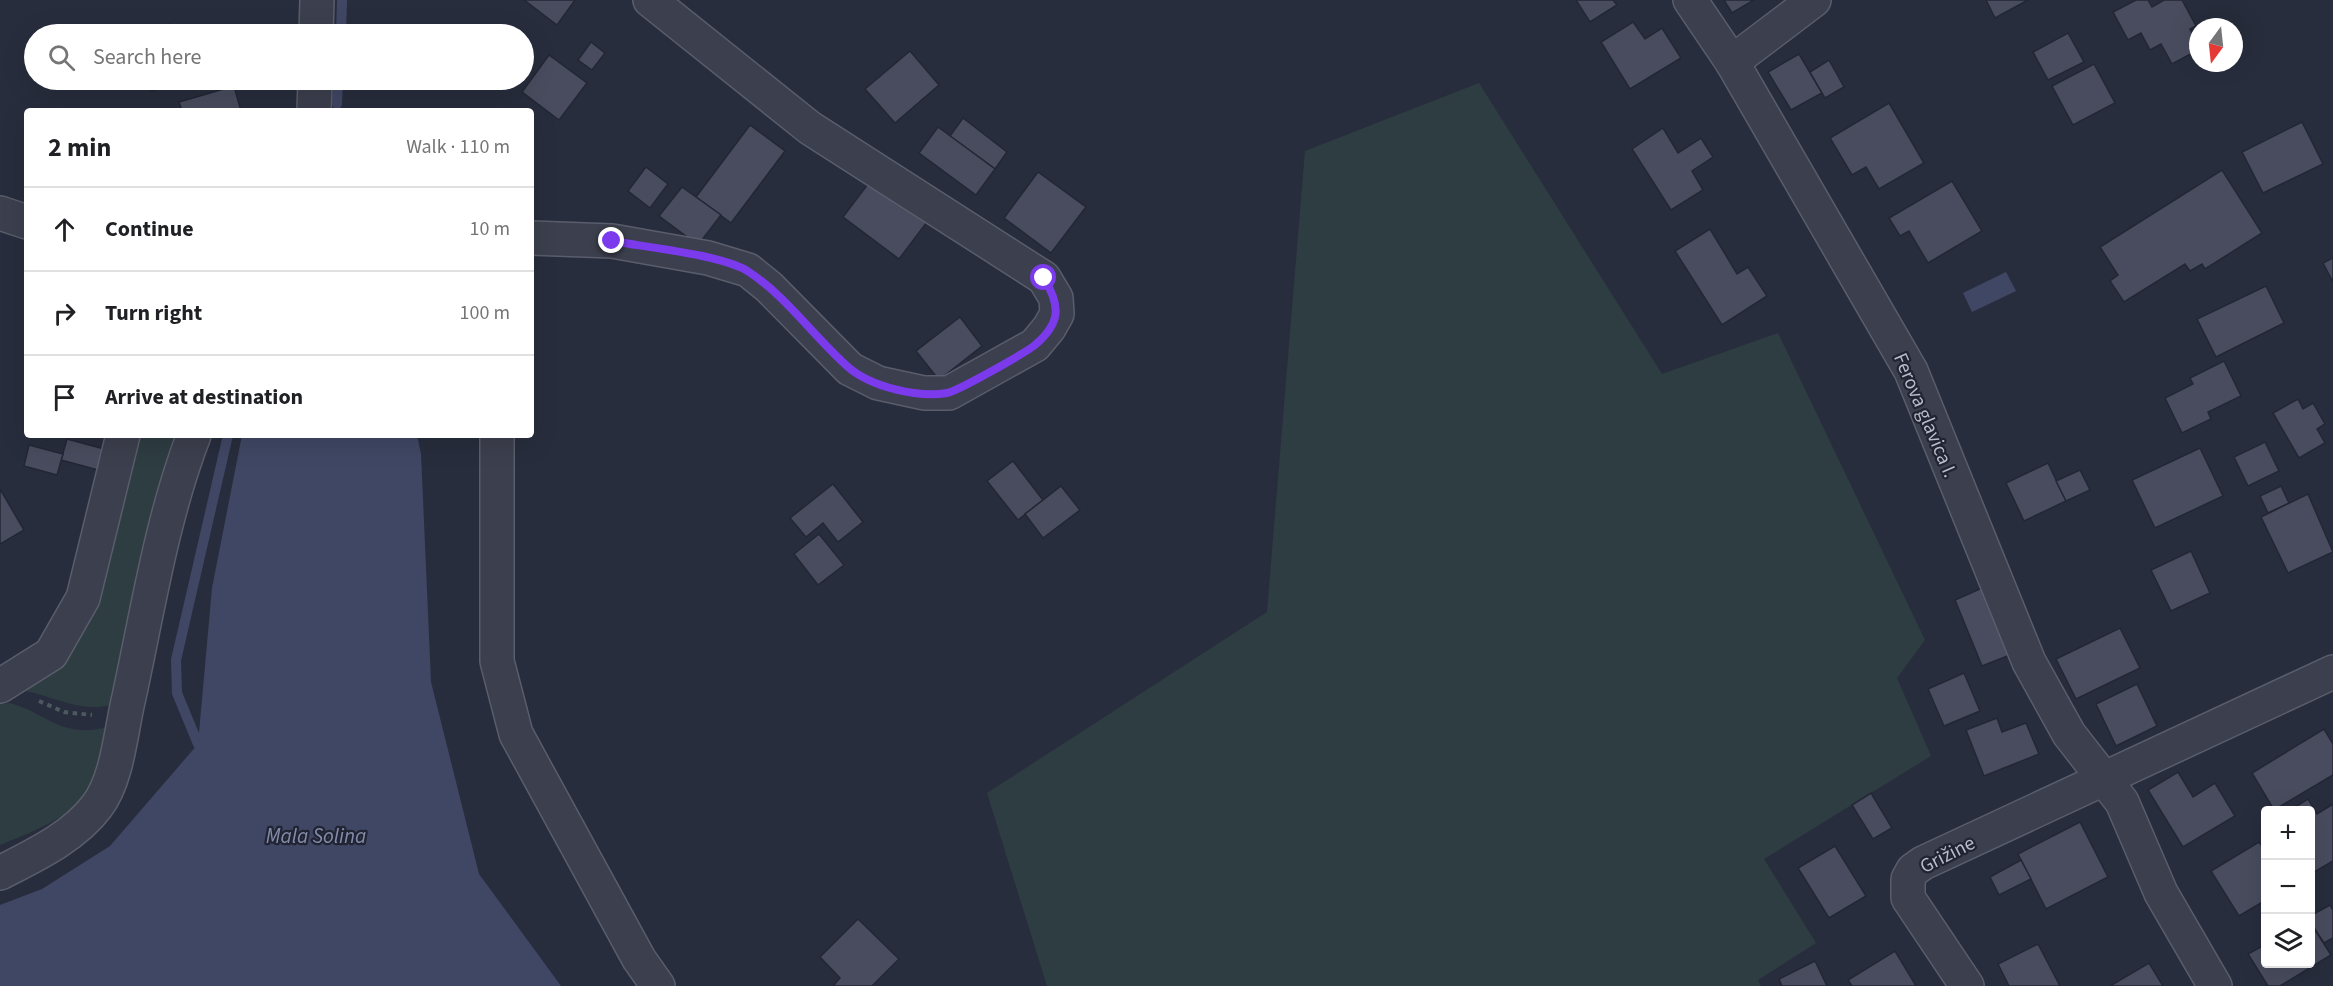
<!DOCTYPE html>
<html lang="en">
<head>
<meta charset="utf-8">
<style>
  :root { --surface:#fff; --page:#f2f2f2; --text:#202124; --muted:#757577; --line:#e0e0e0 }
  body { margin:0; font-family:"Source Sans 3",sans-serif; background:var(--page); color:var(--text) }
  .controls { position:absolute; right:18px; bottom:18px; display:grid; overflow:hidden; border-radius:6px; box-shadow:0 6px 24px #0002 }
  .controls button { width:54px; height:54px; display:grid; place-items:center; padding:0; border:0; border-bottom:2px solid var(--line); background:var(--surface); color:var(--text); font:30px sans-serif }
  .compass { position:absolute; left:2189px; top:18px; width:54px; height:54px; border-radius:50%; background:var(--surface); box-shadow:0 6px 24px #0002; rotate:195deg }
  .stop { position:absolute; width:18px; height:18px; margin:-14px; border:4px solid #7c3aed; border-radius:50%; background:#fff }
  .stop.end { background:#7c3aed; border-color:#fff; box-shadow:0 2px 6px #0008 }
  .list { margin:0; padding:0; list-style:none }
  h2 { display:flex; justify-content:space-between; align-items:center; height:78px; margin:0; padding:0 24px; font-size:26px }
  h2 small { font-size:20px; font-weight:400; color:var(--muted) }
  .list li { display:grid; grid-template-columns:39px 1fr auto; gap:18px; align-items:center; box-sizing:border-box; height:84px; padding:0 24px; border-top:2px solid var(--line) }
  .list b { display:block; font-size:22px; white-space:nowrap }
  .list em { font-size:20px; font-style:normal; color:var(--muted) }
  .icon { flex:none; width:33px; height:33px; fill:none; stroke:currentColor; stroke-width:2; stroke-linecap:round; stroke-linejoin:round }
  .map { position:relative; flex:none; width:2333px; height:986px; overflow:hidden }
  .search { position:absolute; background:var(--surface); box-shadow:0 6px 24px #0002; left:24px; top:24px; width:510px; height:66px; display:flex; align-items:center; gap:15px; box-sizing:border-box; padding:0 21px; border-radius:33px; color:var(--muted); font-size:22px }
  .panel { position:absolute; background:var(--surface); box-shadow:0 6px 24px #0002; left:24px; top:108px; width:510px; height:330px; border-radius:6px }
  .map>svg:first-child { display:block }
  .green { fill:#2e3d42 }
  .water { fill:#404764 }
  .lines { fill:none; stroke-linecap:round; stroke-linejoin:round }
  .stream { stroke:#404764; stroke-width:10 }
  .building { fill:#484c5e; stroke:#232634; stroke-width:1.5 }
  .minor-casing { stroke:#5a5d6b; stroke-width:36 }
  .path { stroke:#4c595f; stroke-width:4; stroke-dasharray:4.5 4.5; stroke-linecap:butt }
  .minor { stroke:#3c3f4d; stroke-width:33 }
  .route { stroke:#7c3aed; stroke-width:8 }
  .labels { text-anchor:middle; stroke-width:4.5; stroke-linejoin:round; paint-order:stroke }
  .street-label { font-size:20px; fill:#b8bbc8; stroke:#212432 }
  .water-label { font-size:21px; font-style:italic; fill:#848cab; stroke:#212432 }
</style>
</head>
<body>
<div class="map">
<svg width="2333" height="986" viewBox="0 0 2333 986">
  <rect width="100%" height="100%" fill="#282d3d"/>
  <g class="green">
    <polygon points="1479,83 1662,374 1778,333 1925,640 1897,678 1931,756 1764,859 1816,943 1758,980 1761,986 1047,986 987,793 1267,612 1305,151"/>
    <path d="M 139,435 L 180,435 L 138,568 L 110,705 C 81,713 53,696 25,691 L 22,688 L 45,676 Z"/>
    <path d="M 10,703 C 50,715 62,739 108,727 C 102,803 65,819 0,845 L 0,704 Z"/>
  </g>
  <g class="water">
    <polygon points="2006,272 2016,291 1972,312 1963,293"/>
    <polygon points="242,435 417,435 421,454 431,682 479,874 561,986 0,986 0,905 42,889 110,846 198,744 212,588"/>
  </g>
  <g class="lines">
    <g class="stream">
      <polyline points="341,34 342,0"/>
      <polyline points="337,104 338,80"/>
      <polyline points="198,744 177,693 176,660 228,435"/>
    </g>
  </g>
  <g class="building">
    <polygon points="524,0 575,0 557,25"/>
    <polygon points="1576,0 1613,0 1617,5 1590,22"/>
    <polygon points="1724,0 1754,0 1732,13"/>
    <polygon points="1986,0 2028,0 1995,18"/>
    <polygon points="2136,0 2148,0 2152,7 2164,0 2182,0 2196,26 2190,29 2198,44 2198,50 2172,64 2161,44 2150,50 2141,33 2128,40 2113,12"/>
    <polygon points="1633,22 1645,39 1662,28 1681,58 1630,89 1601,42"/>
    <polygon points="169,24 172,34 135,34"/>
    <polygon points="2068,33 2084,62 2048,80 2033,52"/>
    <polygon points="591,42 605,53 592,70 578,60"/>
    <polygon points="910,51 939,85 895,123 865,89"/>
    <polygon points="1799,54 1822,93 1791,110 1768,72"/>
    <polygon points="549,55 587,83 559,120 522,92"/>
    <polygon points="1829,60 1844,87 1825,98 1810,72"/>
    <polygon points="2094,64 2115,103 2073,125 2052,86"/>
    <polygon points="148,80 185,80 185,81 151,91"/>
    <polygon points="234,86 241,111 182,111 179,102"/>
    <polygon points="1889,103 1924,163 1879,189 1866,167 1852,175 1830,138"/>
    <polygon points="963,118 1007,152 995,169 950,136"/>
    <polygon points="2302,122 2323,164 2263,193 2242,152"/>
    <polygon points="750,125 785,151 731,223 696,197"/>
    <polygon points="938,127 995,169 976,195 919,153"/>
    <polygon points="1663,128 1678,153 1701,138 1713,157 1692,171 1703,190 1671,210 1632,149"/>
    <polygon points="646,167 668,184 650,208 628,191"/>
    <polygon points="2222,170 2262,233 2205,269 2202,264 2190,271 2185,264 2124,302 2110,281 2118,275 2100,247"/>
    <polygon points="1038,172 1086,207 1051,253 1004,218"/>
    <polygon points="871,180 927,222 899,259 843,217"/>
    <polygon points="1952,181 1982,231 1928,263 1909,231 1900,236 1889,218"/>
    <polygon points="682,187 721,215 698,245 659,216"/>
    <polygon points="1710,229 1737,274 1748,267 1767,296 1722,325 1675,251"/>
    <polygon points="2333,258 2333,282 2323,263"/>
    <polygon points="2266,286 2284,323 2216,357 2197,319"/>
    <polygon points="960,317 982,346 939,380 916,351"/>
    <polygon points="2224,361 2241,396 2208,412 2211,419 2182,433 2165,398 2193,384 2190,378"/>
    <polygon points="2298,399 2303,409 2313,403 2325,424 2317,429 2325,443 2299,458 2273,413"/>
    <polygon points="67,439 108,450 102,471 61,460"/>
    <polygon points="2265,442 2279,471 2248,486 2234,457"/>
    <polygon points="29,445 63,454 57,475 24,466"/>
    <polygon points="2200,448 2223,496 2155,528 2132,480"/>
    <polygon points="1013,461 1043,500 1018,520 987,481"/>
    <polygon points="2048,463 2066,501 2024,521 2006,483"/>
    <polygon points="2080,470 2090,490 2066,501 2056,481"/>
    <polygon points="833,484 863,522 838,542 823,523 806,537 790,518"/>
    <polygon points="1061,486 1080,510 1043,538 1025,514"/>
    <polygon points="2281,486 2289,503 2268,513 2260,496"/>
    <polygon points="0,489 24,530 0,544"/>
    <polygon points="2308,494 2333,552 2288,573 2261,517"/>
    <polygon points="819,534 844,565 818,585 794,554"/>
    <polygon points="2191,551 2210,593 2171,611 2151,570"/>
    <polygon points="1982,588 2010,655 1982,666 1955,600"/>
    <polygon points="2120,628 2140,668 2076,699 2056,659"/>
    <polygon points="1964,673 1980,711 1944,726 1928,689"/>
    <polygon points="2137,684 2157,726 2116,746 2096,704"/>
    <polygon points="1997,718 2002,732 2026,723 2039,754 1984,776 1966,730"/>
    <polygon points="2324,729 2333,744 2333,775 2274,810 2252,773"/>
    <polygon points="2178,772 2193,797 2215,783 2235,816 2183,847 2148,790"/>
    <polygon points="1871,793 1892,828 1873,839 1852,805"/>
    <polygon points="2308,799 2317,814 2333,804 2333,861 2311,874 2310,810 2290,810"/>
    <polygon points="2080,822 2108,877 2046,909 2018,854"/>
    <polygon points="2259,842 2266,852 2266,900 2239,916 2211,871"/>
    <polygon points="1835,846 1866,896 1829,918 1798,868"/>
    <polygon points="2021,860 2031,879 1999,895 1990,877"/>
    <polygon points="2330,905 2333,910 2333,938 2324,943 2310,922 2310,916"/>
    <polygon points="858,919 899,959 872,986 833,986 840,978 820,957"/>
    <polygon points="2310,922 2331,955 2280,986 2268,986 2248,954 2266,944 2266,964 2310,964"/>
    <polygon points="2038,944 2060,986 2009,986 1998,964"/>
    <polygon points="1895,951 1916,986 1852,986 1848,980"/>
    <polygon points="1815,961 1827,986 1782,986 1779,979"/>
    <polygon points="2149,963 2163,986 2110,986"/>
  </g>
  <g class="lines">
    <g class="minor-casing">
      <g id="minor">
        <polyline points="1690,0 1732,62 1911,371 2029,662 2069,734 2122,802 2161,893 2215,986"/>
        <polyline points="316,34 317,0"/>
        <polyline points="1732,62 1814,0"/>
        <polyline points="314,111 315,80"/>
        <polyline points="0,213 27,222"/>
        <polyline points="531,238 612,241 708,258 748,270 769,287 850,369 878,383 924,393 949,393 1035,345 1049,328 1057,314 1056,298 1044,278 810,128 650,0"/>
        <polyline points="497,435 497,661 516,734 639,959 658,986"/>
        <polyline points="0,686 51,654 83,598 123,435"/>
        <path d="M 0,873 C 33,856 74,837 97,806 C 118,779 121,729 129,697 C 148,609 162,518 194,435"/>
        <polyline points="1967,986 1908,898 1908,879 1913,870 1923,863 2333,672"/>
      </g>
    </g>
    <polyline class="path" points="39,701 64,712 92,715"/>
    <use href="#minor" class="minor"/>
  </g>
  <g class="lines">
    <path class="route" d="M 612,241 C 644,247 725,255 749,272 C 787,297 814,337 848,367 C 871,387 918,398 947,393 C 958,391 1025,353 1035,345 C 1062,322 1060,305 1044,278"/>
  </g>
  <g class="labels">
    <g class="street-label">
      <text transform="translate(1926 415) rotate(67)" y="7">Ferova glavica I.</text>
      <text transform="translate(1947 854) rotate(-27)" y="7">Grižine</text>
    </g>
    <g class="water-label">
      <text x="316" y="843">Mala Solina</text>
    </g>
  </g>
</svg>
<div class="controls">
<button>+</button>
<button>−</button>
<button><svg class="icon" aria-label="layers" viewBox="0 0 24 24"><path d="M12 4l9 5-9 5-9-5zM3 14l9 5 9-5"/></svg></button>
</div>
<svg class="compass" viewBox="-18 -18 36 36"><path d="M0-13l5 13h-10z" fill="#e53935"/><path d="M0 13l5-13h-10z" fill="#757577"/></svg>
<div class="stop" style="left:1044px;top:278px"></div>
<div class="stop end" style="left:612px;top:241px"></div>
<div class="search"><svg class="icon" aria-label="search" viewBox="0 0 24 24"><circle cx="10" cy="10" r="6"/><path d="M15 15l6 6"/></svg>Search here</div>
<section class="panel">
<h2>2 min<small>Walk · 110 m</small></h2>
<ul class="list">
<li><svg class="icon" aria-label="ahead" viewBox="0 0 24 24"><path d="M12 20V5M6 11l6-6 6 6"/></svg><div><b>Continue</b></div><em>10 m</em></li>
<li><svg class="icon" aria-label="right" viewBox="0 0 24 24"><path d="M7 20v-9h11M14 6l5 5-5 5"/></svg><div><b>Turn right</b></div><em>100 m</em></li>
<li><svg class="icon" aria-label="arrive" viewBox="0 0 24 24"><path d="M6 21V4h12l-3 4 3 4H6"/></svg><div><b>Arrive at destination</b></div></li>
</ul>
</section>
</div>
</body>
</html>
